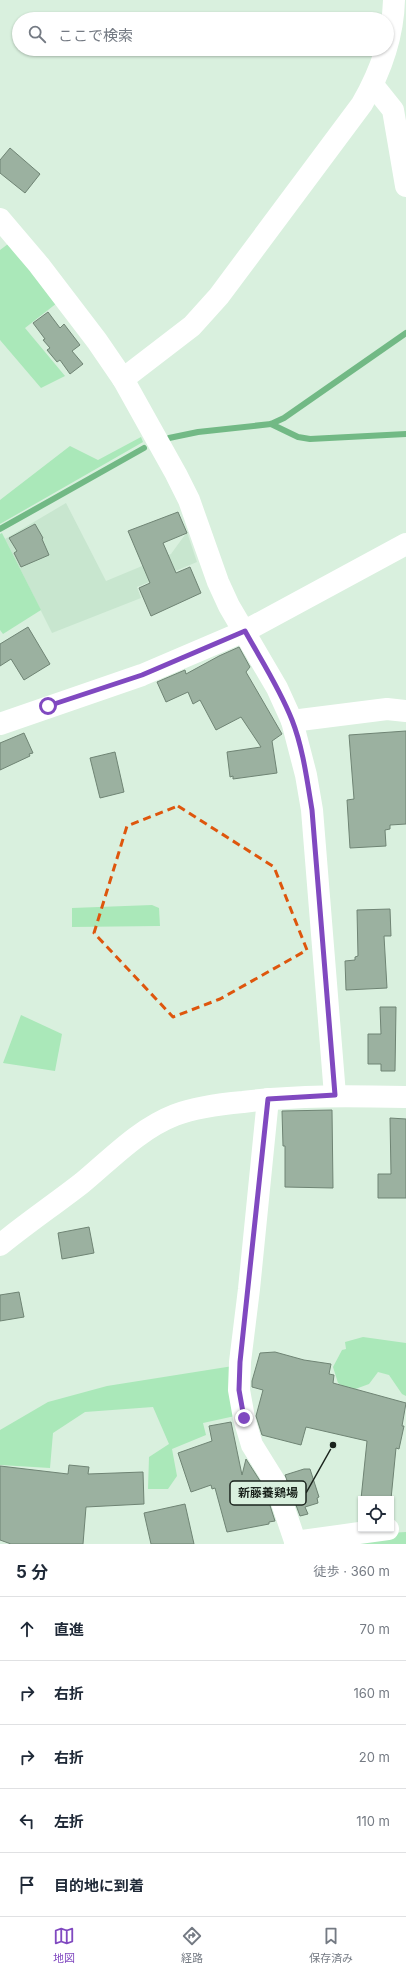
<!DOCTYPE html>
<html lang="ja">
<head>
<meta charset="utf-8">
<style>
  :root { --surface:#fff; --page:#f6f6f7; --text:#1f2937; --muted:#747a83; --line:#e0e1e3; --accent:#8049c0 }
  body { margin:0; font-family:Inter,"Noto Sans JP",sans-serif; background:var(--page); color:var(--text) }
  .controls { position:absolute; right:12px; bottom:12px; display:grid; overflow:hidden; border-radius:0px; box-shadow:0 1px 3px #0004 }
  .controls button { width:36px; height:36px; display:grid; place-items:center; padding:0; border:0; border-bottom:1px solid var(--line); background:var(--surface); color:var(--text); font:20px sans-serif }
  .stop { position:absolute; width:12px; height:12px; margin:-9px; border:3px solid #8049c0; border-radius:50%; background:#fff }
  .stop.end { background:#8049c0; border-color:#fff; box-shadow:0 1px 4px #0008 }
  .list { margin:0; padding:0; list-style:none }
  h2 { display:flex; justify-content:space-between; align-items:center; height:52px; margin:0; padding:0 16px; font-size:17px }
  h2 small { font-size:13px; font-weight:400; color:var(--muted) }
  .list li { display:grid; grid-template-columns:26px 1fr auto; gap:12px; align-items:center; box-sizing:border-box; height:64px; padding:0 16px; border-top:1px solid var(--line) }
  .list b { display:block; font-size:15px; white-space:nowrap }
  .list em { font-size:13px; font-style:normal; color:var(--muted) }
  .icon { flex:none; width:22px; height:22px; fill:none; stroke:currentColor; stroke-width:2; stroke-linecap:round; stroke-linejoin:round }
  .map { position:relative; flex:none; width:406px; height:1544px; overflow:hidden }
  .search { position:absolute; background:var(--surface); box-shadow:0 1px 3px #0004; left:12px; right:12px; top:12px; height:44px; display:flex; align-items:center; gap:10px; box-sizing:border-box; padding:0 14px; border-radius:22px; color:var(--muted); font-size:15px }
  .sheet { height:372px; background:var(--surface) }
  nav { display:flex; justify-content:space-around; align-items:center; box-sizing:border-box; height:56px; border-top:1px solid var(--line); background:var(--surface); font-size:11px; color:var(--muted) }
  nav a { display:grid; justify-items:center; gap:2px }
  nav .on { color:var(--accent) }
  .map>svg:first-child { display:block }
  .built { fill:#c8e6cf }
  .green { fill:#aae8b9 }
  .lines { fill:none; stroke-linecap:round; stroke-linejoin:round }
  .stream { stroke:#72b985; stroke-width:6 }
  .building { fill:#9bb1a0; stroke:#6f8474 }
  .minor { stroke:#fff; stroke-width:22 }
  .route { stroke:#8049c0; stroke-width:5 }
  .marked { fill:none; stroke:#de560d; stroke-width:3; stroke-dasharray:8 5; stroke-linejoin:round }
  .leader { fill:none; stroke:#1a231c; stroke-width:1.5 }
  .callout-dot { fill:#1a231c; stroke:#d9f0de; stroke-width:1.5 }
  .callout { fill:#d9f0de; stroke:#1a231c; stroke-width:1.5 }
  .callout-label { font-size:12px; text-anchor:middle; font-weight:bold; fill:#1a231c }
</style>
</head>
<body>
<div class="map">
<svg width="406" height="1544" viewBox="0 0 406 1544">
  <rect width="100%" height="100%" fill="#d9f0de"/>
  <polygon class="built" points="66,503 106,581 171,554 187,532 197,562 137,587 141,598 52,633 5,539"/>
  <g class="green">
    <polygon points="8,244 57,303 25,328 65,376 41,388 0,340 0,250"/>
    <polygon points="141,437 143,442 0,524 0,500 70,446 98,460"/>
    <polygon points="2,533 41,610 3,634 0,630 0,534"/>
    <polygon points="152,905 159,908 160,926 72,927 72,908"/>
    <polygon points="21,1015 62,1034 55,1071 3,1063"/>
    <polygon points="363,1337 406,1343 406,1396 402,1394 389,1375 378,1372 369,1384 350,1391 338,1383 333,1367 342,1350 346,1349 345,1342"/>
    <polygon points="233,1366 235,1416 203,1423 206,1435 172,1449 177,1476 168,1489 148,1489 149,1457 169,1444 153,1407 85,1412 53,1433 50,1468 0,1465 0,1430 48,1402 107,1386"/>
    <polygon points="406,1532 406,1544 333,1544 389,1533"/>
  </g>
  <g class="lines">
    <g class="stream">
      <polyline points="271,424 298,437 310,439 406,434"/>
      <polyline points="169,438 198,432 271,424 284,418 406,333"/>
      <polyline points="0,529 144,448"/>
    </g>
  </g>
  <g class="building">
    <polygon points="10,148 40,174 25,193 0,173 0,160"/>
    <polygon points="48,312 60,328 64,324 80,345 72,351 83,364 70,374 60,360 57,362 47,350 50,348 43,340 45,339 33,323"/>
    <polygon points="178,512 187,533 163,543 176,573 190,567 201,593 151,616 139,588 150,583 128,531"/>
    <polygon points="35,524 43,538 42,539 49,555 21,567 14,553 17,551 9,538"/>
    <polygon points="28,627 50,664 24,680 11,659 0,666 0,644"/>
    <polygon points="239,647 250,667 246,672 282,734 272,741 277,773 233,779 233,776 230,777 227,752 261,747 241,717 216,730 200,700 193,704 188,692 166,702 157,682 185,670 186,674 219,656"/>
    <polygon points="406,731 406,824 390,825 390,829 385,830 386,846 350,848 347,800 354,799 349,735"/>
    <polygon points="24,733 33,753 29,754 30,756 0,770 0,743"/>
    <polygon points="115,752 124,792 100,798 90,758"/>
    <polygon points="390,909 391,936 384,936 387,988 346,990 345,961 355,960 355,957 358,956 357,910"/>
    <polygon points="380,1007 396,1007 395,1071 381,1071 381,1064 368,1064 368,1034 381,1034"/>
    <polygon points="332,1110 333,1188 285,1187 285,1146 283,1146 282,1111"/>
    <polygon points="390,1118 406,1119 406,1198 378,1198 378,1174 391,1174"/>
    <polygon points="89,1227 94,1253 62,1259 58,1233"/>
    <polygon points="19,1292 24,1317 0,1321 0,1295"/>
    <polygon points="275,1352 304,1360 331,1364 329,1374 334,1375 333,1383 406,1403 402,1426 404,1426 399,1449 396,1448 391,1499 361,1499 367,1441 306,1427 301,1445 262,1435 256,1416 263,1390 252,1387 252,1381 260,1353"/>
    <polygon points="231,1422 242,1475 246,1459 264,1487 275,1521 269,1522 269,1524 227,1532 215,1488 212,1489 211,1485 191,1492 178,1453 212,1441 209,1426"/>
    <polygon points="69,1465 89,1467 88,1474 143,1472 144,1504 86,1507 83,1544 11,1544 0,1540 0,1466 68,1474"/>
    <polygon points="304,1469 310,1469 319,1497 317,1498 318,1503 305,1507 308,1514 300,1516 285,1475"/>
    <polygon points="185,1504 194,1544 151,1544 144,1513"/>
  </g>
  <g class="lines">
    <g class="minor">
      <polyline points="373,85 393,110 406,186"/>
      <polyline points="0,219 39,265 97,341 123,379 176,474 189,500 218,582 229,606 277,688 292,721 306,775 312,810 335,1095"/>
      <path d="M 123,379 L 192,326 L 219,296 L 362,104 C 381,71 393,38 394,0"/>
      <polyline points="292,721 387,709 406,711"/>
      <polyline points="0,724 142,675 245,631 406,544"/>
      <polyline points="268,1099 249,1289 240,1362 239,1390 244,1418 252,1445 275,1482 296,1544"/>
      <path d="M 0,1245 C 27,1223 55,1204 82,1183 C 111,1159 139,1129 175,1115 C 196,1107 220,1104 243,1102 C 297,1095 351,1096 406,1097"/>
      <polyline points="295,1542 388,1529"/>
    </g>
  </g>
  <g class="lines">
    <path class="route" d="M 48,706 L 142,675 L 245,631 C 261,660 280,689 292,720 C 303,748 307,780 312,810 L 335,1095 L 268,1099 L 240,1362 L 239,1390 L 244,1418"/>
  </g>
  <path class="marked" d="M 178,806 L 274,867 L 307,950 L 220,999 L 173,1017 L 94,933 L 127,826 Z"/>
  <path class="leader" d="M333 1445L306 1493"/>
  <circle class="callout-dot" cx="333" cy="1445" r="4"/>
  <rect class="callout" x="230" y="1481" width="76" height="24" rx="4"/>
  <g class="callout-label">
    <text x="268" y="1497">新藤養鶏場</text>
  </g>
</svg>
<div class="controls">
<button><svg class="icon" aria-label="locate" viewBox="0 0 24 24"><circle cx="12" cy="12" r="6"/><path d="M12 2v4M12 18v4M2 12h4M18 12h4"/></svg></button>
</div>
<div class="stop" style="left:48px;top:706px"></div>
<div class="stop end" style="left:244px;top:1418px"></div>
<div class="search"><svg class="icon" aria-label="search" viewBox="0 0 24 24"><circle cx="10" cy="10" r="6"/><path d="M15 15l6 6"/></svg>ここで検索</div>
</div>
<section class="sheet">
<h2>5 分<small>徒歩 · 360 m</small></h2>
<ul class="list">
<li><svg class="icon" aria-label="ahead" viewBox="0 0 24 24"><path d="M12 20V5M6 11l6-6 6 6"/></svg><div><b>直進</b></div><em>70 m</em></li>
<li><svg class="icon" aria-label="right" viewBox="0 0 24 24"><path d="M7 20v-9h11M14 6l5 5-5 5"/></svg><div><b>右折</b></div><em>160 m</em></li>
<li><svg class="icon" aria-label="right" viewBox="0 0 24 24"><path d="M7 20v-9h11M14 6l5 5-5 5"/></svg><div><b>右折</b></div><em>20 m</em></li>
<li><svg class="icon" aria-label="left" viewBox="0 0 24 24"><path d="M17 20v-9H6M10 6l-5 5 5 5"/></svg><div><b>左折</b></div><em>110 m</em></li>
<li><svg class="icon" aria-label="arrive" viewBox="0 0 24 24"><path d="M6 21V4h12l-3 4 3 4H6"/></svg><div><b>目的地に到着</b></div></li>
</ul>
</section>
<nav>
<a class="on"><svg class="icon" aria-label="map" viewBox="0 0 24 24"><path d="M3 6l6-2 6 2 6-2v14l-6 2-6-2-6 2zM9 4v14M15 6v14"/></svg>地図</a>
<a><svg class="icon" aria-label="directions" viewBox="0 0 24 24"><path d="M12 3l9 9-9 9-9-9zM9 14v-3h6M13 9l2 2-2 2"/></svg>経路</a>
<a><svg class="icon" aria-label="saved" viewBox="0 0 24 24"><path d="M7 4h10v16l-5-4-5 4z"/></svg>保存済み</a>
</nav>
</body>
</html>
